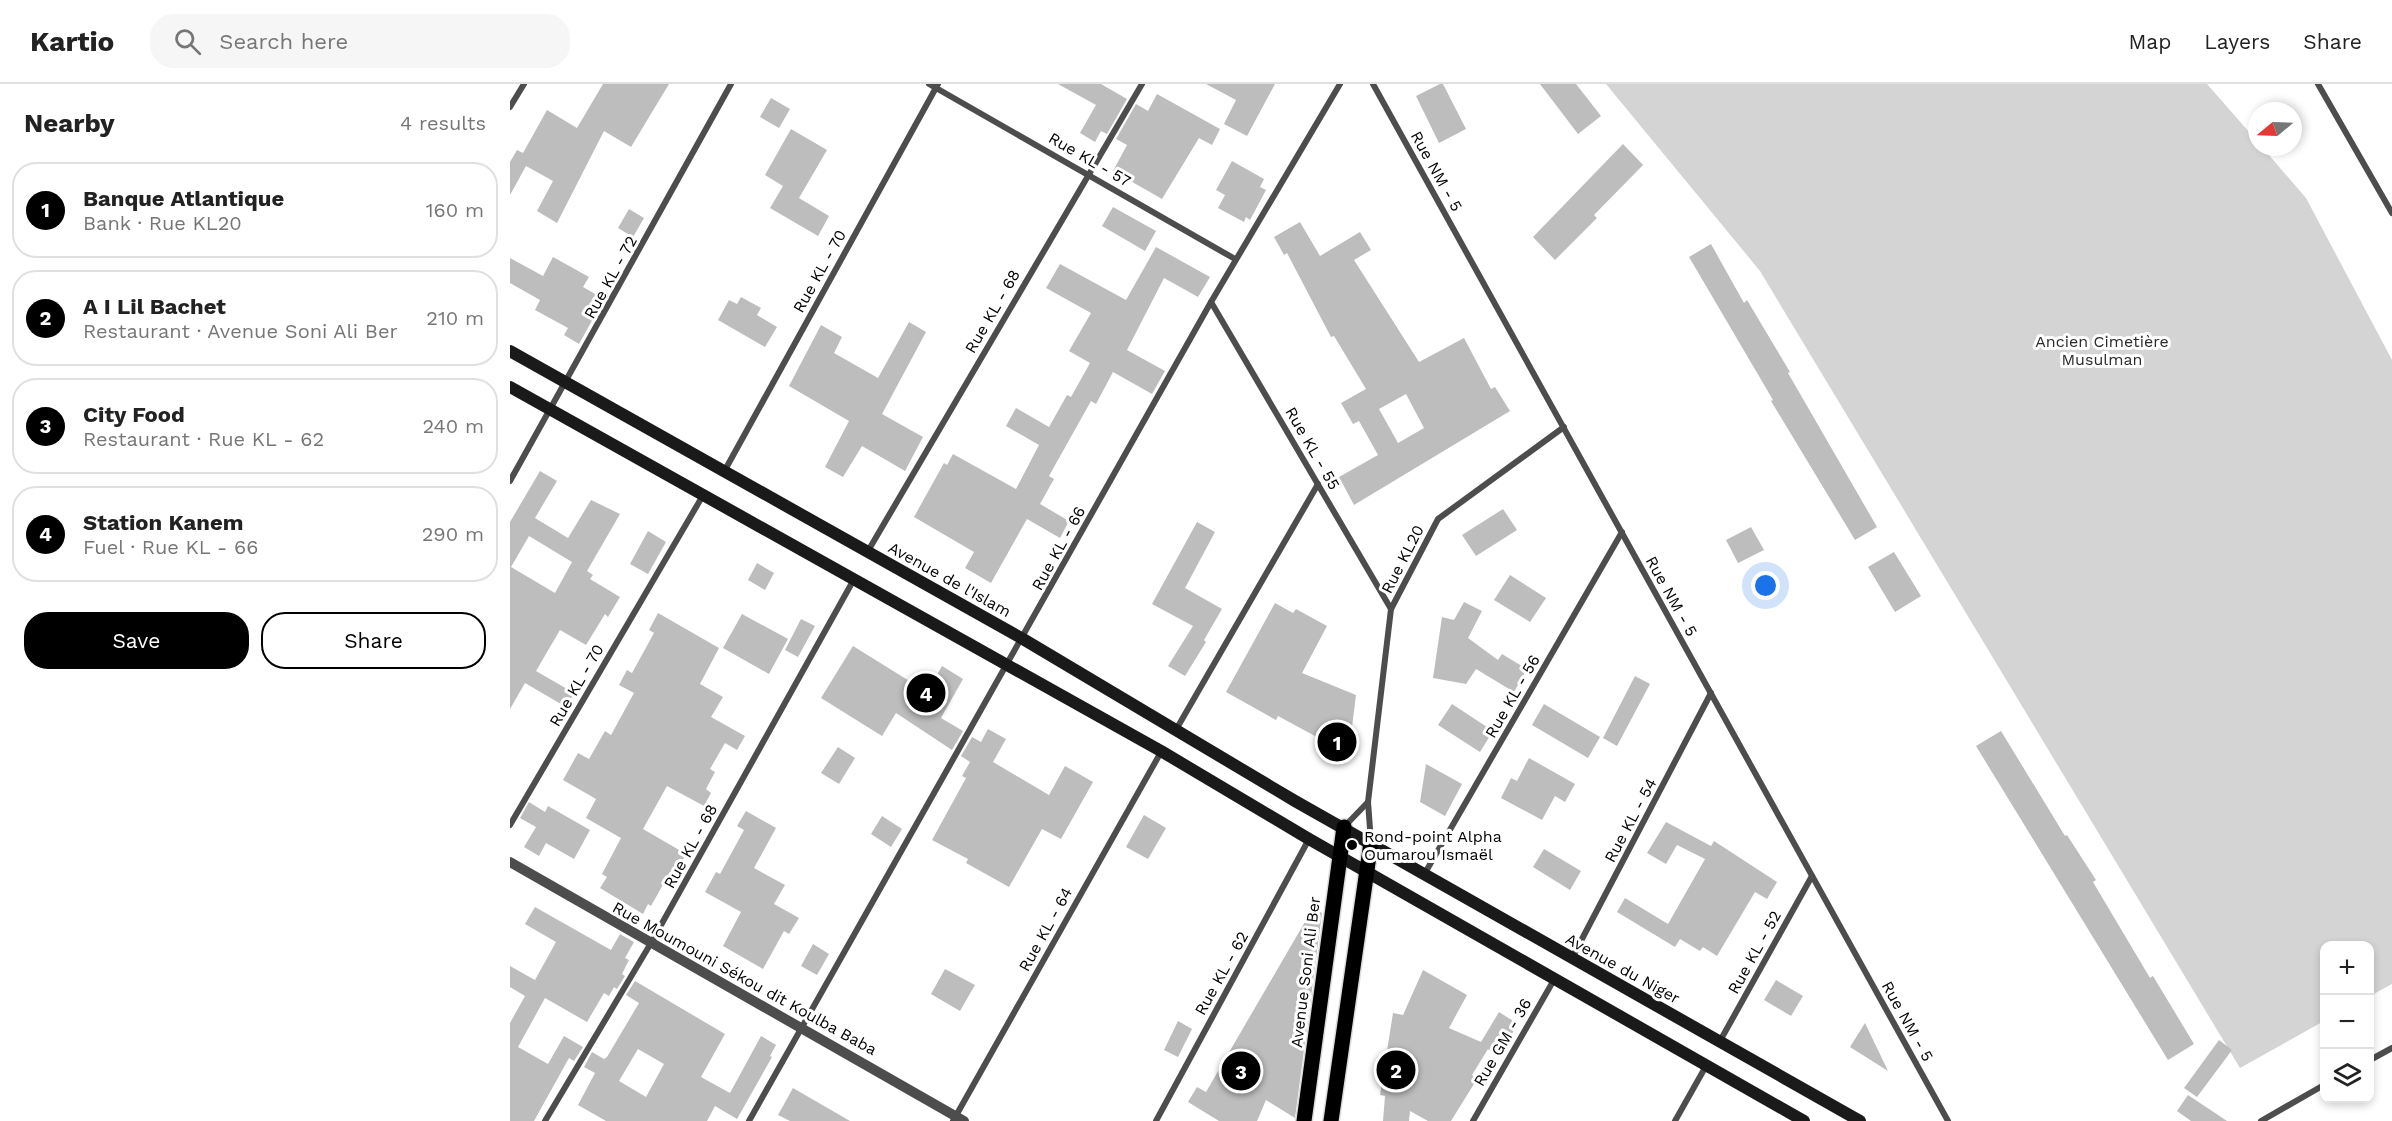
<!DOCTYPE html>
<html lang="en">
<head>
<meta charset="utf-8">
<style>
  :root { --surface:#fff; --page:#f6f6f6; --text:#222; --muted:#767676; --line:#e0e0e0; --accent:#000 }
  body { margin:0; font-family:"Work Sans",sans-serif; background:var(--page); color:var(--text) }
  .controls { position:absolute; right:18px; bottom:18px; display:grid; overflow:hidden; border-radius:12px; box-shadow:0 3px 9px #0003 }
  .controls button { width:54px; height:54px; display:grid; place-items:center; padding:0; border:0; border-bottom:2px solid var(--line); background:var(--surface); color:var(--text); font:30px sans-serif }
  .compass { position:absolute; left:1738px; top:18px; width:54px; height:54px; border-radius:50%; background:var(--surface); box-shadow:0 3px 9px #0003; rotate:251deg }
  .you { position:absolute; left:1256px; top:502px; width:21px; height:21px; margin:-15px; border:4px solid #fff; border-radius:50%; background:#1a73e8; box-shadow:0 0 0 9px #1a73e833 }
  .badge { display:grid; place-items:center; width:39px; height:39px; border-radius:50%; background:var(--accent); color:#fff; font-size:20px; font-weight:700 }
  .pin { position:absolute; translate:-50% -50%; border:3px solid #fff; box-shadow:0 2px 6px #0006 }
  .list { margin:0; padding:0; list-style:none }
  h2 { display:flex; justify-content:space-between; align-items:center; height:78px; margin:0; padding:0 24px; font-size:26px }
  h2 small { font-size:20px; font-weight:400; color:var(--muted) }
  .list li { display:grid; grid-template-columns:39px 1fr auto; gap:18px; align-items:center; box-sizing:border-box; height:96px; margin:0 12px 12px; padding:0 12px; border:2px solid var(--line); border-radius:24px }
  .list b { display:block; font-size:22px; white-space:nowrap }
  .list p { margin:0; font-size:20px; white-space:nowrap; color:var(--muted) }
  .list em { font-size:20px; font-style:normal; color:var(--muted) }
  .actions { display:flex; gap:12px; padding:18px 24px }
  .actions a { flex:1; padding:14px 0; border:2px solid var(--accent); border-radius:24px; text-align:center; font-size:21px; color:var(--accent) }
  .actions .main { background:var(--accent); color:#fff }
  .icon { flex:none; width:33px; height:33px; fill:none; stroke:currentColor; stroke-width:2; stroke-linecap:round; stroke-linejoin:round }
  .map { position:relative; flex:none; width:1882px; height:1037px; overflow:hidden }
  header { display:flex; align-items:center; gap:36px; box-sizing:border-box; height:84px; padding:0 30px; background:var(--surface); border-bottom:2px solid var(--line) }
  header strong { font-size:28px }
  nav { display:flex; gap:33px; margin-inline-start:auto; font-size:21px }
  .search { width:420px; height:54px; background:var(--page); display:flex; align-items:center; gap:15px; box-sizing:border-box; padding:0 21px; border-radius:24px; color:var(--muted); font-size:22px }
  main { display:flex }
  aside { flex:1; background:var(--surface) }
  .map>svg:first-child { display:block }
  .green { fill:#d4d4d4 }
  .building { fill:#bdbdbd; fill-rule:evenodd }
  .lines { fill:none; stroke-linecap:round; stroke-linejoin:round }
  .primary-casing { stroke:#dbdbdb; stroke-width:18 }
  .minor { stroke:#4d4d4d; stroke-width:6 }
  .tertiary { stroke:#4d4d4d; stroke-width:10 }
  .secondary { stroke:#1a1a1a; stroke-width:12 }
  .primary { stroke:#000; stroke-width:15 }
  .poi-dot { fill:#000; stroke:#fff; stroke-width:2 }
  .labels { text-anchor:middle; stroke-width:6; stroke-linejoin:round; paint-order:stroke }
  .street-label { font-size:16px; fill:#000; stroke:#fff }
  .park-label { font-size:16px; fill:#2b2b2b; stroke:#fff }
  .poi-label { font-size:16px; fill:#000; stroke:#fff; text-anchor:start }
</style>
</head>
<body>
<header>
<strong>Kartio</strong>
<div class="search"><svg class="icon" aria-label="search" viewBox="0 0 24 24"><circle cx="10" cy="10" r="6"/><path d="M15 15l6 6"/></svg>Search here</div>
<nav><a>Map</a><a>Layers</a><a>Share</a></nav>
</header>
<main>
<aside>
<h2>Nearby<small>4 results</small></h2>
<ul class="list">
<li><span class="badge">1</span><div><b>Banque Atlantique</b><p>Bank · Rue KL20</p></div><em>160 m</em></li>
<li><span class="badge">2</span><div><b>A I Lil Bachet</b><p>Restaurant · Avenue Soni Ali Ber</p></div><em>210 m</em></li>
<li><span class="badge">3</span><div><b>City Food</b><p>Restaurant · Rue KL - 62</p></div><em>240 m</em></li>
<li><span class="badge">4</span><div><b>Station Kanem</b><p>Fuel · Rue KL - 66</p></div><em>290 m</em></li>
</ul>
<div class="actions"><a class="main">Save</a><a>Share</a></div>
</aside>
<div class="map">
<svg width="1882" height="1037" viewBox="0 0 1882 1037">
  <rect width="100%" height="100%" fill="#fff"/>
  <polygon class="green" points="1096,0 1697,0 1747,57 1747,63 1752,63 1796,114 1882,276 1882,900 1860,912 1860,862 1814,862 1814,937 1730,984 1250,187"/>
  <g class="building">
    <polygon points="93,0 159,0 121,63 94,47 47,139 27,127 43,97 16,82 0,111 0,78 7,66 13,69 37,26 67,44"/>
    <polygon points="548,0 591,0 617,15 597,50 591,47 585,58 570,49 586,21"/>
    <polygon points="696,0 765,0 737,52 714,40 726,16"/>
    <polygon points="930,0 933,0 956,45 929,59 906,12"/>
    <polygon points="1030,0 1066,0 1091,32 1068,50"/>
    <polygon points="647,10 710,45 702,61 689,54 652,115 603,87 617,61 606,55 626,20 638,27"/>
    <polygon points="261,14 280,25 269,44 250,33"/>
    <polygon points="281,45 317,66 289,114 319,132 308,152 260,124 273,102 255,91"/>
    <polygon points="1113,60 1133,81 1084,131 1087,134 1045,176 1023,153"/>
    <polygon points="722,77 754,95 750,103 756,106 740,136 736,133 734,138 708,124 715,111 706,106"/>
    <polygon points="603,123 646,147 635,167 592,142"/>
    <polygon points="119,125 134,134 123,153 108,144"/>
    <path d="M 790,138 L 810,172 L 850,148 L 861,166 L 844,176 L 909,278 L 954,254 L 981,305 L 985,303 L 1000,327 L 844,421 L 829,393 L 868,371 L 849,337 L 843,340 L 831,319 L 856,305 L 824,252 L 821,253 L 777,169 L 774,171 L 764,153 ZM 896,310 L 914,344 L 888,359 L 869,325 Z"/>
    <polygon points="1201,160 1234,219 1237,216 1280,288 1278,289 1367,443 1345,456 1261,317 1263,316 1179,173"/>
    <polygon points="646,163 700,193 688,213 654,194 617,266 655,287 642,310 603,288 586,320 581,317 539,392 544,395 530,420 559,437 550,454 517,435 481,499 455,484 464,468 404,433 434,379 437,381 443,370 506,405 529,361 496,342 506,324 539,343 557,311 561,313 580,279 559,267 581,229 536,204 550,180 616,216"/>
    <polygon points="43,173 79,193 73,203 94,215 69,260 54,251 58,244 25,226 30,216 0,199 0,174 33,192"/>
    <polygon points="231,213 251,224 247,231 267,243 255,263 208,236 219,216 227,220"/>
    <polygon points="399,238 416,248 372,330 413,353 395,387 352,362 333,393 315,383 339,337 279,302 311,241 332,253 324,269 368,294"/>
    <path d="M 30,387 L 47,397 L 25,434 L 58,454 L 81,416 L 110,430 L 77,487 L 83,491 L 80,495 L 110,513 L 98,533 L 95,530 L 76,561 L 50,546 L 26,587 L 64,609 L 56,623 L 15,599 L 0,625 L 0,438 ZM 19,452 L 62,478 L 45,509 L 1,483 Z"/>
    <polygon points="993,425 1007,446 966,472 952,451"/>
    <polygon points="687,438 705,448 675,504 712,525 694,556 696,558 675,592 658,582 683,542 642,520"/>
    <polygon points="1241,443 1254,466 1228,479 1216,456"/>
    <polygon points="138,447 156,458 138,490 120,480"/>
    <polygon points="1384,468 1411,512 1385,528 1358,483"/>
    <polygon points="247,479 264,489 255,506 238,496"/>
    <polygon points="1000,491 1036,514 1020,538 984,516"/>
    <polygon points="954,518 972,527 958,554 988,576 992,570 1017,585 1004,608 966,585 956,600 923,594 932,533 944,536"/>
    <polygon points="765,519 783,529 786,525 817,542 792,589 846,611 840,659 827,664 768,632 766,636 716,608"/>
    <polygon points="148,529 209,564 190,600 213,613 201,633 235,652 227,666 215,659 200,685 205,688 196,705 201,709 194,722 157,702 133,745 176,770 165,790 160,788 141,822 138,820 133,830 90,804 97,793 92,790 111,754 76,734 86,715 53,696 68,669 79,675 95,647 101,651 124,609 109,601 117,586 122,589 144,549 139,546"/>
    <polygon points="232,530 278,555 259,590 213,564"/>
    <polygon points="291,535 305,542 288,573 275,566"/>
    <polygon points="343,562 417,608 432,582 453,595 431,634 453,647 442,666 386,629 372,652 311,614"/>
    <polygon points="1125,592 1140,600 1107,662 1093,654"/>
    <polygon points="942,620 983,647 970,668 928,641"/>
    <polygon points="1034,620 1090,653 1078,674 1022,641"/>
    <polygon points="478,645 496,655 483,678 539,711 555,682 583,698 551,755 532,745 499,803 456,779 458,775 422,756 456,694 452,692 460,678 451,672 462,653 471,658"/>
    <polygon points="1491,647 1555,752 1557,751 1586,796 1583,798 1640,894 1643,892 1684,960 1658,976 1466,662"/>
    <polygon points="328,663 345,674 329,700 311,689"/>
    <polygon points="1019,674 1065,700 1055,718 1045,712 1032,736 991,714 1001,694 1007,697"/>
    <polygon points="916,680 952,700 935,732 910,718"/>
    <polygon points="19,718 35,728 38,722 80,746 64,775 36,759 29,772 14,763 26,743 10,734"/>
    <polygon points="236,727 266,744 244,784 275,801 264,820 289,834 279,850 274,847 253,885 213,862 231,828 195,808 206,788 210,790 234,746 227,742"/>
    <polygon points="634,731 656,744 638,775 616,763"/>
    <polygon points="372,732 392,745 381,763 361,750"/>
    <polygon points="1156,738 1201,762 1204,757 1267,798 1257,815 1245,808 1207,872 1193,863 1190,867 1170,855 1165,863 1107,828 1115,814 1158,840 1195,775 1167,761 1156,780 1137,769"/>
    <polygon points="1034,765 1071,787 1060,806 1023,783"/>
    <polygon points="25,823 101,866 110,850 124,858 115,874 119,876 112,890 115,892 107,905 104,903 99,912 94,909 77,938 35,914 8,963 38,980 54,952 73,963 64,977 59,974 24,1037 0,1037 0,939 15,912 0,903 0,882 25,896 46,858 15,840"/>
    <polygon points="803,824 812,829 785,1034 756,1016 747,1037 709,1037 678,1018 687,1003 696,1008"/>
    <polygon points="303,860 319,870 307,891 291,882"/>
    <polygon points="435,885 465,901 450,927 421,910"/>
    <polygon points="913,886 957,911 939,944 971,958 989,928 1008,940 988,972 978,965 962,991 967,995 941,1037 918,1037 900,1027 899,1037 873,1037 875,1012 870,1011 883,929 893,931"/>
    <polygon points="1266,896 1293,912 1281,932 1254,916"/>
    <path d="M 125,897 L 215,950 L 191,993 L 220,1009 L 251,952 L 266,961 L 260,972 L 262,973 L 227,1035 L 205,1022 L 197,1037 L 96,1037 L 68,1021 L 85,989 L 74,983 L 82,968 L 94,975 L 97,973 L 129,919 L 116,911 ZM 128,965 L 154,980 L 136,1013 L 109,997 Z"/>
    <polygon points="668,937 682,945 668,973 654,966"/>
    <polygon points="1355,939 1378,987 1340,963"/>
    <polygon points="1709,956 1722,966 1687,1013 1674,1004"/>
    <polygon points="283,1004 340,1037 280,1037 268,1031"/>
    <polygon points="1678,1011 1717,1037 1681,1037 1667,1027"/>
  </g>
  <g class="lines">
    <g class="primary-casing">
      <g id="primary">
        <polyline points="794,1037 834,743"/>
        <polyline points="821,1037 861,758"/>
      </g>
    </g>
    <g class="minor">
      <polyline points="419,0 725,175"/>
      <polyline points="863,0 1438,1037"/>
      <polyline points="1808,0 1882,129"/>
      <polyline points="0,23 14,0"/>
      <polyline points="701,218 881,525"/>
      <polyline points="215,386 428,0"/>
      <polyline points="0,397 221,0"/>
      <polyline points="358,467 632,0"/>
      <polyline points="667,644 808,400"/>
      <polyline points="0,741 192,413"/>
      <polyline points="834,743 858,718"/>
      <polyline points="861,758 858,718 881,525 928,435 1054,343"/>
      <polyline points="915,789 1112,448"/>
      <polyline points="1062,874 1201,609"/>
      <polyline points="1210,957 1302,792"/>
      <polyline points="1860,976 1882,964"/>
      <polyline points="35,1037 141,859 343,497"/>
      <polyline points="239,1037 701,218 830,0"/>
      <polyline points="443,1037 651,668"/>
      <polyline points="646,1037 799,755"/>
      <polyline points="963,1037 1045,894"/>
      <polyline points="1165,1037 1196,982"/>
      <polyline points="1751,1037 1814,1001"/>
    </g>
    <polyline class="tertiary" points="0,778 454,1037"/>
    <g class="secondary">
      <polyline points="0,267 513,555 785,717 1350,1037"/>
      <polyline points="0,303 651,667 799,755 1294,1037"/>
    </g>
    <use href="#primary" class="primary"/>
  </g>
  <circle class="poi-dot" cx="842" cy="761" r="6"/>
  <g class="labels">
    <g class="street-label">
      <text transform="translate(580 75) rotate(30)" y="6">Rue KL - 57</text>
      <text transform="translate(927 87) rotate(61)" y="6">Rue NM - 5</text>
      <text transform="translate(309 187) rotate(-61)" y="6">Rue KL - 70</text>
      <text transform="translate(100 193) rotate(-61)" y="6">Rue KL - 72</text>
      <text transform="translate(482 227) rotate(-60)" y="6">Rue KL - 68</text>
      <text transform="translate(803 364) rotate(60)" y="6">Rue KL - 55</text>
      <text transform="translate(548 464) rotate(-61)" y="6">Rue KL - 66</text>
      <text transform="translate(892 475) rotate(-63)" y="6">Rue KL20</text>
      <text transform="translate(440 495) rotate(29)" y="6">Avenue de l'Islam</text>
      <text transform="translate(1162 512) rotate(61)" y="6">Rue NM - 5</text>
      <text transform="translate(66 601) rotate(-60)" y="6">Rue KL - 70</text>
      <text transform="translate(1002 612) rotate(-60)" y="6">Rue KL - 56</text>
      <text transform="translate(1120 736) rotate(-62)" y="6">Rue KL - 54</text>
      <text transform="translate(180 762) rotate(-61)" y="6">Rue KL - 68</text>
      <text transform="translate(535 845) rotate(-61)" y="6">Rue KL - 64</text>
      <text transform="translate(1244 868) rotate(-61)" y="6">Rue KL - 52</text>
      <text transform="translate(1113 884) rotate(29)" y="6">Avenue du Niger</text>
      <text transform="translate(795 888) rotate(-83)" y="6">Avenue Soni Ali Ber</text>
      <text transform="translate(711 889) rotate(-61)" y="6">Rue KL - 62</text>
      <text transform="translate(235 894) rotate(29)" y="6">Rue Moumouni Sékou dit Koulba Baba</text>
      <text transform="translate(1398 937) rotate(61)" y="6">Rue NM - 5</text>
      <text transform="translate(992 958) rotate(-60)" y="6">Rue GM - 36</text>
    </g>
    <g class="park-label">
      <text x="1592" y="263">Ancien Cimetière<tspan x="1592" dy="18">Musulman</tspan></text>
    </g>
    <g class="poi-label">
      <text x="854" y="758">Rond-point Alpha<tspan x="854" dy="18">Oumarou Ismaël</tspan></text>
    </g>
  </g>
</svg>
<div class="controls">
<button>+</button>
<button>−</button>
<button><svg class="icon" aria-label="layers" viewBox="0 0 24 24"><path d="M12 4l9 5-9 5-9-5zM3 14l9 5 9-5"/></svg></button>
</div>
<svg class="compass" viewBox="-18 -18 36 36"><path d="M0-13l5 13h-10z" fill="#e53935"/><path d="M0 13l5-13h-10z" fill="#767676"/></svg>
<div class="you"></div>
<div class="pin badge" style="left:827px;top:658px">1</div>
<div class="pin badge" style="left:886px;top:986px">2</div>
<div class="pin badge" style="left:731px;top:987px">3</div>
<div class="pin badge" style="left:416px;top:609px">4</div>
</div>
</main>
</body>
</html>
